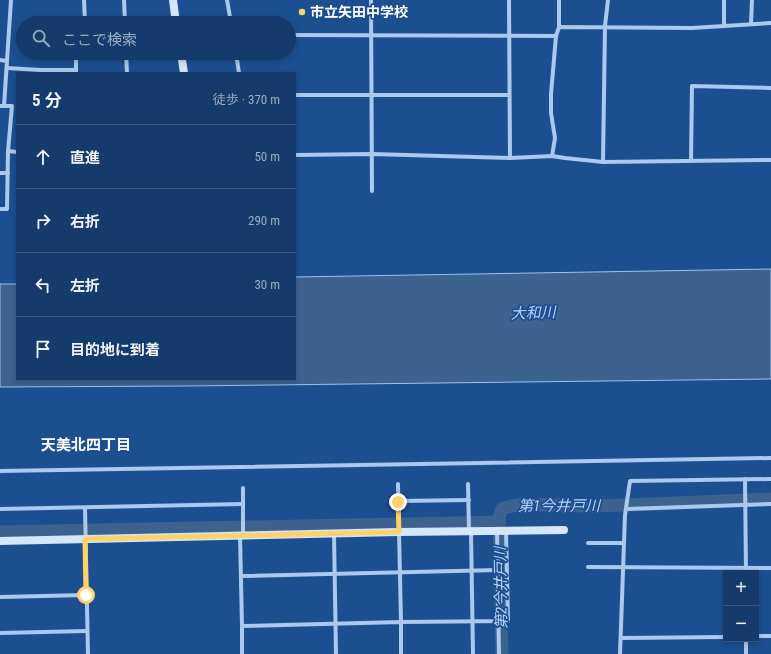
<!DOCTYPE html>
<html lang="ja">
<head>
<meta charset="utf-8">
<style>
  :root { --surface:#143b6b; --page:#1d4271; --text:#f1f3f6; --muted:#9dadc1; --line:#33557e }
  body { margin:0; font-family:"Roboto Condensed","Noto Sans JP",sans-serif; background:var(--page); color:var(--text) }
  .controls { position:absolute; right:12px; bottom:12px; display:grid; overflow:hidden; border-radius:0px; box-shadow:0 2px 6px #0003 }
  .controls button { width:36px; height:36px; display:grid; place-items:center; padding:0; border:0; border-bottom:1px solid var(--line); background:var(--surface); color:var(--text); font:20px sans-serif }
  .stop { position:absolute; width:12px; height:12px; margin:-9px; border:3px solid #ffd166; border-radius:50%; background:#fff }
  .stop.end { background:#ffd166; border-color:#fff; box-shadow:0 1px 4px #0008 }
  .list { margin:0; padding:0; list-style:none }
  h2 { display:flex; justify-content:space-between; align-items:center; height:52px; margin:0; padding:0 16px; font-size:17px }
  h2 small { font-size:13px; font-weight:400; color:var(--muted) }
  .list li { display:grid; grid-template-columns:26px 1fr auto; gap:12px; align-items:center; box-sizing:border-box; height:64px; padding:0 16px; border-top:1px solid var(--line) }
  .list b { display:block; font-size:15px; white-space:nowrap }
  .list em { font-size:13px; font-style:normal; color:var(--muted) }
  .icon { flex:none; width:22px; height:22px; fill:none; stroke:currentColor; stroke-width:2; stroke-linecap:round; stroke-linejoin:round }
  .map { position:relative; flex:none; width:771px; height:654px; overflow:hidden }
  .search { position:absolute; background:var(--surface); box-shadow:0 2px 6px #0003; left:16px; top:16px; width:280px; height:44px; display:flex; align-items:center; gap:10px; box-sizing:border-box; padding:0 14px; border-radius:22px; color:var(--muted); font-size:15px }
  .panel { position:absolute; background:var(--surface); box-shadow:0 2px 6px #0003; left:16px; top:72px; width:280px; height:308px; border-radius:0px }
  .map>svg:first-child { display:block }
  .water { fill:#3c6290; stroke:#9cc4f0 }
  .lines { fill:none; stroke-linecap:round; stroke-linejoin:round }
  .river { stroke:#3c6290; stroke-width:13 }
  .street { stroke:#a9c9ee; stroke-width:4 }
  .secondary { stroke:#d6e6fa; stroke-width:8 }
  .route { stroke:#ffd166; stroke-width:5 }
  .poi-dot { fill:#ffd166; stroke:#1b4f8f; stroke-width:1.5 }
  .labels { text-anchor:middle; stroke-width:3.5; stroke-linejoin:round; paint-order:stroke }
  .poi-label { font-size:14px; font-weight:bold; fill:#fff; stroke:#1b4f8f; text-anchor:start }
  .water-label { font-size:15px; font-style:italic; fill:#b5d3f5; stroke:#1b4f8f }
  .neighbourhood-label { font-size:15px; font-weight:bold; fill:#fff; stroke:#1b4f8f }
</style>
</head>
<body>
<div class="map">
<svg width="771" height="654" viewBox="0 0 771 654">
  <rect width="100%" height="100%" fill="#1b4f8f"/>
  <polygon class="water" points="771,269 771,379 189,386 0,387 0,284 17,284 17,379 295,379 295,277"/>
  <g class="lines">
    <g class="river">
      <polyline points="0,532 499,522"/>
      <path d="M 502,654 L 499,522 L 500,514 L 502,509 C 516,501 564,506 583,506 C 646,505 708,502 771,499"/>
    </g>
    <g class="street">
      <polyline points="84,0 85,23"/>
      <polyline points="124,0 125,23"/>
      <polyline points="227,0 231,23"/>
      <polyline points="371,0 372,191"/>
      <polyline points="509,0 510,158"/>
      <polyline points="724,0 724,26"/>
      <polyline points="751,24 752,0"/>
      <polyline points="559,27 559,0"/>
      <polyline points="289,35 556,36 559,27 692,28 771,23"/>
      <polyline points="126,53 127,73"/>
      <polyline points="236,53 239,73"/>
      <polyline points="0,60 7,61"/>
      <polyline points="7,68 40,70 76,70"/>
      <polyline points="76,73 76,53"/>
      <polyline points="295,95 509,95"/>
      <polyline points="0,106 12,106 8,151 7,209 0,209"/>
      <polyline points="4,106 11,0"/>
      <polyline points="8,151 17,152"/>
      <polyline points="295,155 372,154 510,158 552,156 565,158 603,162 771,160"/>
      <polyline points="552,156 555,138 551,113 551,94 556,36"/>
      <polyline points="691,161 692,86 771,88"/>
      <polyline points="603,162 605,26 608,0"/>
      <polyline points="0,173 8,173"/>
      <polyline points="0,471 771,458"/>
      <polyline points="745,479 746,573"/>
      <polyline points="398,484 401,622 508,621 506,531"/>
      <polyline points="468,484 469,531"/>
      <polyline points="243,488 243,535"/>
      <polyline points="398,501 469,500"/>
      <polyline points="85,508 88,654"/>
      <polyline points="0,509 243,504"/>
      <polyline points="626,509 771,504"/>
      <polyline points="497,531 499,654"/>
      <polyline points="471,532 473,654"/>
      <polyline points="334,534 336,654"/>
      <polyline points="240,536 242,626"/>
      <polyline points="588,543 624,543"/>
      <polyline points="588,567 771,568"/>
      <polyline points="241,576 498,570"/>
      <polyline points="0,597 86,595"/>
      <polyline points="0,633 87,631"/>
      <polyline points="756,636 771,636"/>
      <polyline points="621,638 726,637"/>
      <polyline points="746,639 746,654"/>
      <polyline points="242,654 242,626 401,622 401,654"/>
      <polyline points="620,654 625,515 630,481 771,479"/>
    </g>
    <g class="secondary">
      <polyline points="173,0 176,23"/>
      <polyline points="181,53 184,73"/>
      <polyline points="0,541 399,532 564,530"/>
    </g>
  </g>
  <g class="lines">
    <polyline class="route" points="86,595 85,539 399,532 398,502"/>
  </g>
  <circle class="poi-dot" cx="302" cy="12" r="4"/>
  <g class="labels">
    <g class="poi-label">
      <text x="310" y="17">市立矢田中学校</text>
    </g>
    <g class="water-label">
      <text transform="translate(533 313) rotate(-2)" y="5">大和川</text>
      <text x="559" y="511">第1今井戸川</text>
      <text transform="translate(501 588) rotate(-91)" y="5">第2今井戸川</text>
    </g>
    <g class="neighbourhood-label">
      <text x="86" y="450">天美北四丁目</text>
    </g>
  </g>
</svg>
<div class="controls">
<button>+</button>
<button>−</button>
</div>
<div class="stop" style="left:86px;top:595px"></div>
<div class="stop end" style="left:398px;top:502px"></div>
<div class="search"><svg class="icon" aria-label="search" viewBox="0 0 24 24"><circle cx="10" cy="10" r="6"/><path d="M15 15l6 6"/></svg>ここで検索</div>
<section class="panel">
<h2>5 分<small>徒歩 · 370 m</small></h2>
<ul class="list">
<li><svg class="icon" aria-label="ahead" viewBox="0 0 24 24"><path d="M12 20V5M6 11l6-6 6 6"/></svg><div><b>直進</b></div><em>50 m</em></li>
<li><svg class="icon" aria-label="right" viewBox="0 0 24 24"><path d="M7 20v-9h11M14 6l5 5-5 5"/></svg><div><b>右折</b></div><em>290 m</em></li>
<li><svg class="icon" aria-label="left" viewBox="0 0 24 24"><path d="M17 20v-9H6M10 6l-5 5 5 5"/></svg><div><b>左折</b></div><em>30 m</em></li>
<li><svg class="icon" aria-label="arrive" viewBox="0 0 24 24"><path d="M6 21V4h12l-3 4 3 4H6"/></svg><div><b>目的地に到着</b></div></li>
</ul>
</section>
</div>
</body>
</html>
